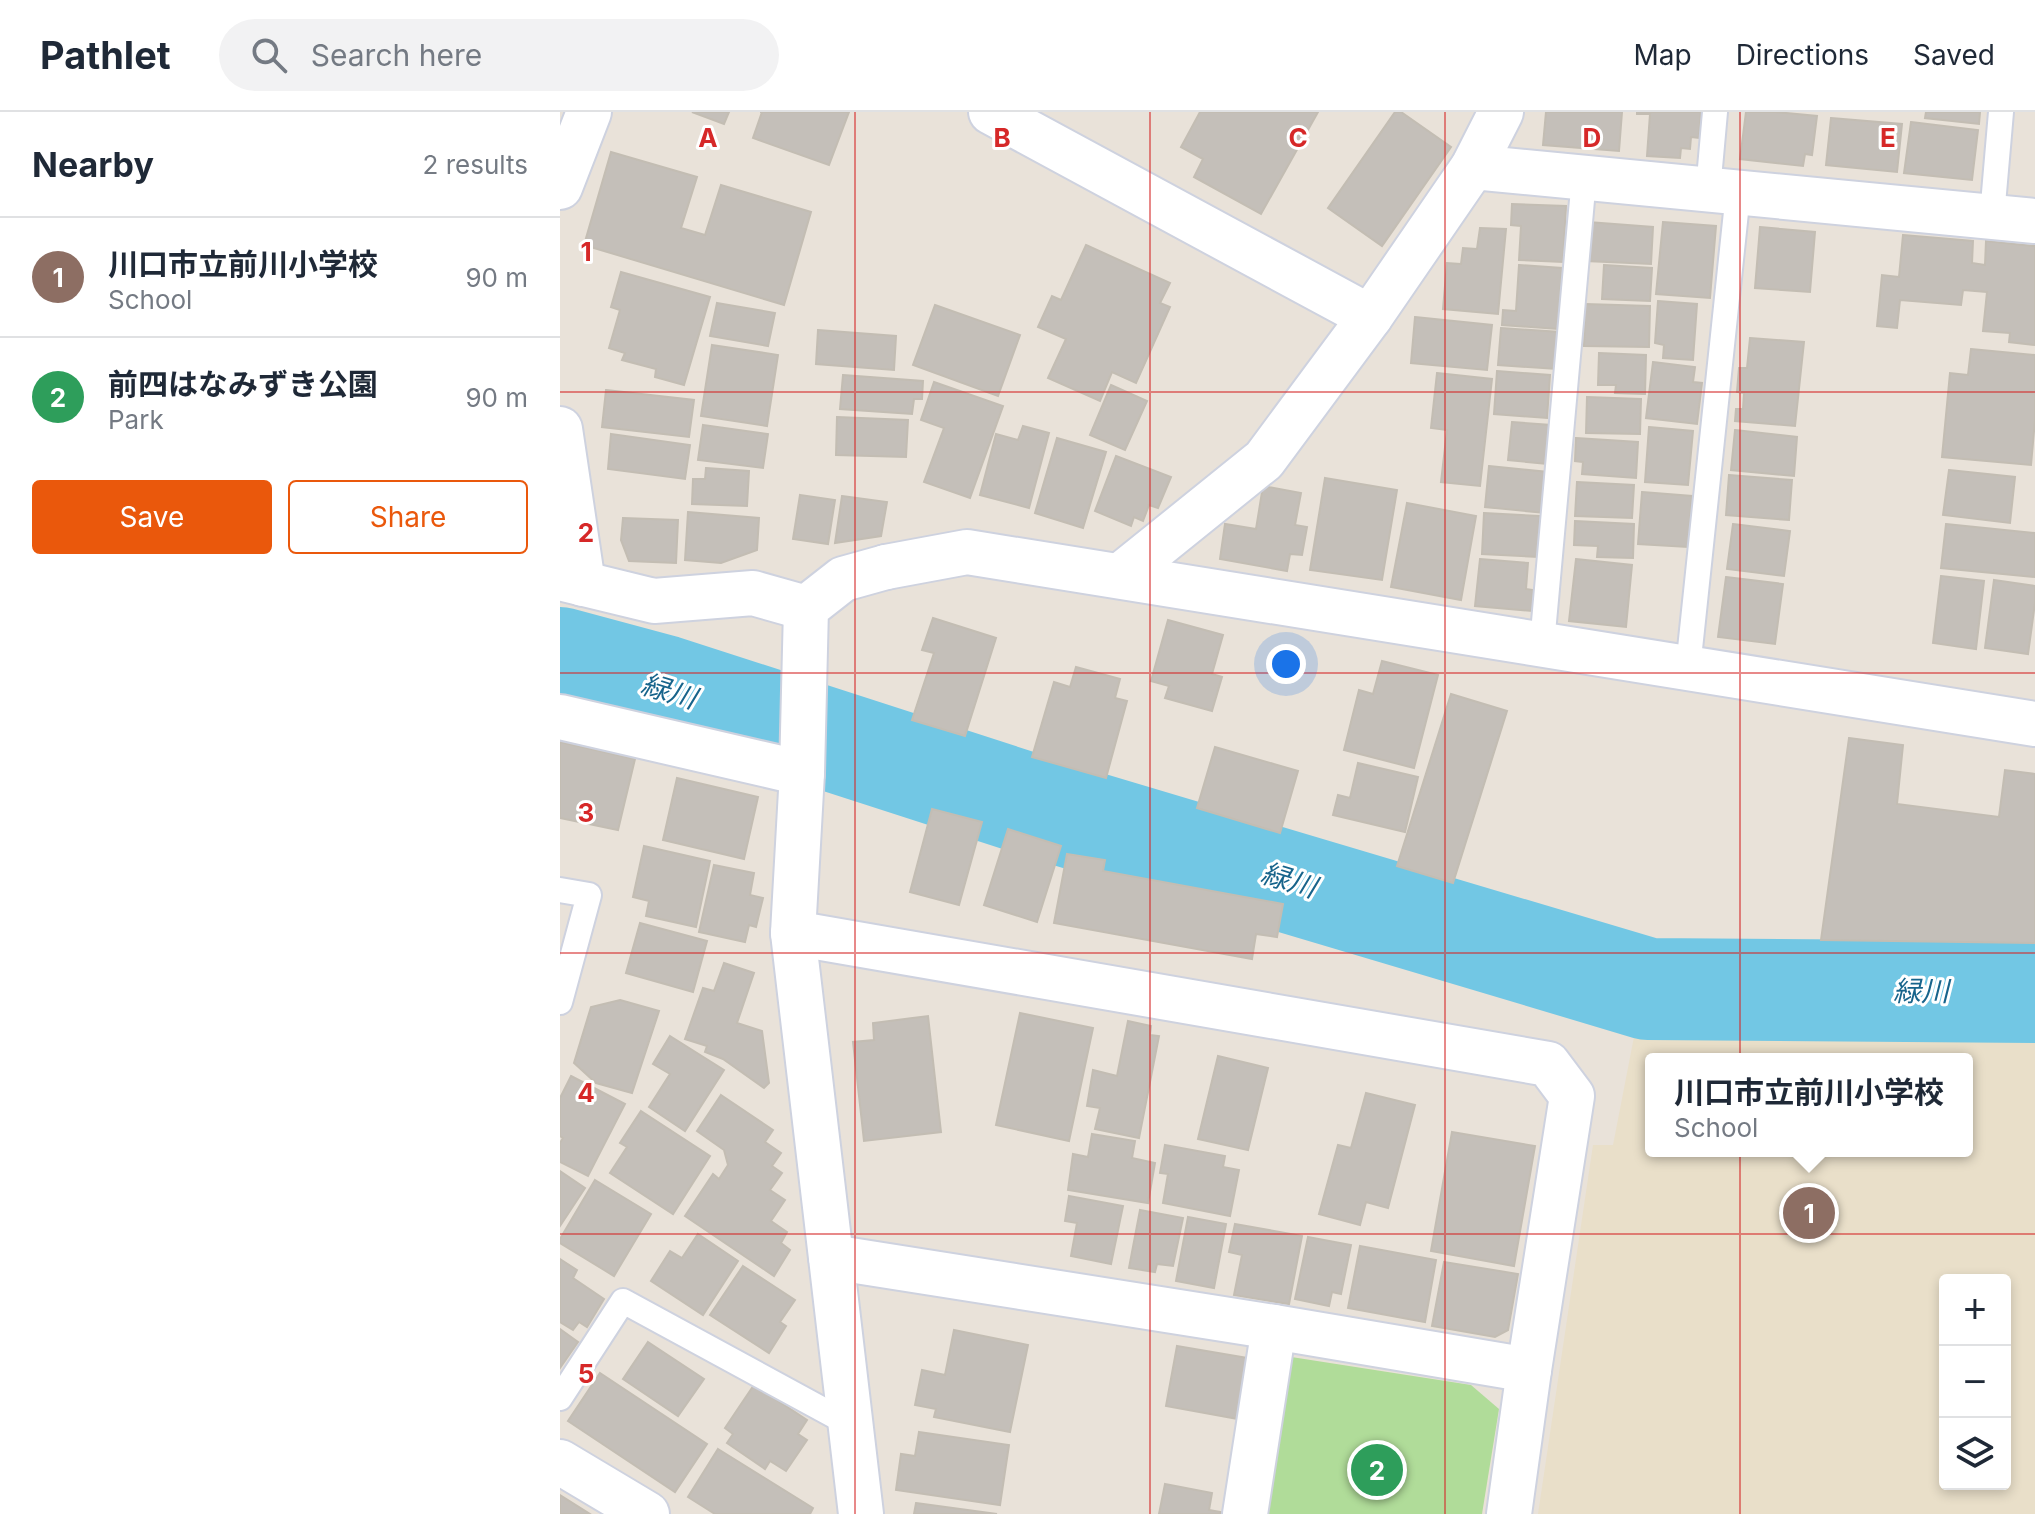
<!DOCTYPE html>
<html lang="en">
<head>
<meta charset="utf-8">
<style>
  :root { --surface:#fff; --page:#f2f2f3; --text:#1f2937; --muted:#747a83; --line:#e0e1e3; --accent:#ea580c }
  body { margin:0; font-family:Inter,"Noto Sans JP",sans-serif; background:var(--page); color:var(--text) }
  .controls { position:absolute; right:24px; bottom:24px; display:grid; overflow:hidden; border-radius:8px; box-shadow:0 4px 12px #0003 }
  .controls button { width:72px; height:72px; display:grid; place-items:center; padding:0; border:0; border-bottom:2px solid var(--line); background:var(--surface); color:var(--text); font:40px sans-serif }
  .you { position:absolute; left:726px; top:552px; width:28px; height:28px; margin:-20px; border:6px solid #fff; border-radius:50%; background:#1a73e8; box-shadow:0 0 0 12px #1a73e833 }
  .badge { display:grid; place-items:center; width:52px; height:52px; border-radius:50%; background:var(--accent); color:#fff; font-size:26px; font-weight:700 }
  .pin { position:absolute; translate:-50% -50%; border:4px solid #fff; box-shadow:0 2px 8px #0006 }
  .popup { position:absolute; left:1085px; top:941px; width:328px; height:104px; box-sizing:border-box; display:grid; place-content:center; border-radius:8px; background:var(--surface); filter:drop-shadow(0 2px 6px #0005); font-size:26px; white-space:nowrap; color:var(--muted) }
  .popup b { font-size:30px; color:var(--text) }
  .popup::after { content:''; position:absolute; left:50%; top:100%; margin-left:-16px; border:16px solid transparent; border-top-color:var(--surface) }
  .list { margin:0; padding:0; list-style:none }
  h2 { display:flex; justify-content:space-between; align-items:center; height:104px; margin:0; padding:0 32px; font-size:34px }
  h2 small { font-size:26px; font-weight:400; color:var(--muted) }
  .list li { display:grid; grid-template-columns:52px 1fr auto; gap:24px; align-items:center; box-sizing:border-box; height:120px; padding:0 32px; border-top:2px solid var(--line) }
  .list b { display:block; font-size:30px; white-space:nowrap }
  .list p { margin:0; font-size:26px; white-space:nowrap; color:var(--muted) }
  .list em { font-size:26px; font-style:normal; color:var(--muted) }
  .actions { display:flex; gap:16px; padding:24px 32px }
  .actions a { flex:1; padding:18px 0; border:2px solid var(--accent); border-radius:8px; text-align:center; font-size:28px; color:var(--accent) }
  .actions .main { background:var(--accent); color:#fff }
  .icon { flex:none; width:44px; height:44px; fill:none; stroke:currentColor; stroke-width:2; stroke-linecap:round; stroke-linejoin:round }
  .map { position:relative; flex:none; width:1475px; height:1402px; overflow:hidden }
  header { display:flex; align-items:center; gap:48px; box-sizing:border-box; height:112px; padding:0 40px; background:var(--surface); border-bottom:2px solid var(--line) }
  header strong { font-size:38px }
  nav { display:flex; gap:44px; margin-inline-start:auto; font-size:28px }
  .search { width:560px; height:72px; background:var(--page); display:flex; align-items:center; gap:20px; box-sizing:border-box; padding:0 28px; border-radius:44px; color:var(--muted); font-size:30px }
  main { display:flex }
  aside { flex:1; background:var(--surface) }
  .map>svg:first-child { display:block }
  .education { fill:#e9dfc9; fill-rule:evenodd }
  .green { fill:#b0dc99 }
  .lines { fill:none; stroke-linecap:round; stroke-linejoin:round }
  .river { stroke:#72c7e4; stroke-width:102 }
  .building { fill:#c4bfb9; stroke:#c3bdb3; stroke-width:2 }
  .service-casing { stroke:#ced2df; stroke-width:28 }
  .minor-casing { stroke:#ced2df; stroke-width:48 }
  .tertiary-casing { stroke:#ced2df; stroke-width:48 }
  .service { stroke:#fff; stroke-width:24 }
  .minor { stroke:#fff; stroke-width:44 }
  .tertiary { stroke:#fff; stroke-width:44 }
  .grid { fill:none; stroke:#d62828; stroke-width:2; stroke-opacity:0.55 }
  .labels { text-anchor:middle; stroke-width:6; stroke-linejoin:round; paint-order:stroke }
  .water-label { font-size:28px; font-style:italic; fill:#17648b; stroke:#fff }
  .grid-label { font-size:26px; text-anchor:middle; font-weight:bold; fill:#d62828; stroke:#fff; stroke-width:6; stroke-linejoin:round; paint-order:stroke }
</style>
</head>
<body>
<header>
<strong>Pathlet</strong>
<div class="search"><svg class="icon" aria-label="search" viewBox="0 0 24 24"><circle cx="10" cy="10" r="6"/><path d="M15 15l6 6"/></svg>Search here</div>
<nav><a>Map</a><a>Directions</a><a>Saved</a></nav>
</header>
<main>
<aside>
<h2>Nearby<small>2 results</small></h2>
<ul class="list">
<li><span class="badge" style="background:#8d6e63">1</span><div><b>川口市立前川小学校</b><p>School</p></div><em>90 m</em></li>
<li><span class="badge" style="background:#2e9e5b">2</span><div><b>前四はなみずき公園</b><p>Park</p></div><em>90 m</em></li>
</ul>
<div class="actions"><a class="main">Save</a><a>Share</a></div>
</aside>
<div class="map">
<svg width="1475" height="1402" viewBox="0 0 1475 1402">
  <rect width="100%" height="100%" fill="#e9e2d9"/>
  <path class="education" d="M 1079,899 L 1100,901 L 1475,907 L 1475,1402 L 978,1402 L 1033,1033 L 1053,1033 ZM 1091,947 L 1407,947 L 1407,1039 L 1091,1039 ZM 1385,1168 L 1445,1168 L 1445,1372 L 1385,1372 Z"/>
  <polygon class="green" points="725,1244 911,1273 939,1297 922,1402 699,1402"/>
  <g class="lines">
    <polyline class="river" points="0,546 104,574 494,700 1088,877 1475,880"/>
  </g>
  <g class="building">
    <polygon points="132,0 169,0 164,12"/>
    <polygon points="200,0 289,0 269,53 193,26 202,0"/>
    <polygon points="640,0 758,0 701,102 634,65 643,47 621,35"/>
    <polygon points="835,0 841,0 891,35 822,134 768,96"/>
    <polygon points="986,0 1062,0 1059,39 983,33"/>
    <polygon points="1077,0 1141,0 1139,26 1131,25 1130,37 1121,36 1120,46 1087,44 1090,2 1077,2"/>
    <polygon points="1186,0 1216,0 1257,4 1252,43 1245,42 1243,54 1180,47"/>
    <polygon points="1366,0 1420,0 1419,12 1365,6"/>
    <polygon points="1271,6 1342,12 1337,60 1266,53"/>
    <polygon points="1351,10 1418,18 1412,68 1344,61"/>
    <polygon points="51,40 137,65 121,116 145,123 161,73 251,100 224,193 24,133"/>
    <polygon points="952,92 1006,94 1003,150 959,148 961,114 951,113"/>
    <polygon points="1028,110 1093,115 1091,152 1026,149"/>
    <polygon points="1103,110 1156,114 1150,186 1096,182"/>
    <polygon points="1200,115 1255,120 1250,180 1195,176"/>
    <polygon points="920,116 946,117 938,202 883,197 887,151 901,152 903,136 917,137"/>
    <polygon points="1343,123 1413,129 1412,151 1425,153 1426,129 1475,134 1475,233 1449,230 1450,221 1423,219 1427,180 1403,178 1401,193 1340,188 1337,216 1317,214 1322,163 1339,165"/>
    <polygon points="526,133 610,171 600,191 610,195 576,271 552,260 540,289 488,266 506,227 478,215 492,184 501,188"/>
    <polygon points="959,153 1002,156 998,217 942,213 943,198 956,199"/>
    <polygon points="1044,153 1092,156 1090,189 1042,187"/>
    <polygon points="61,160 150,185 124,273 95,265 96,257 62,248 65,241 49,236 60,198 51,195"/>
    <polygon points="1098,189 1137,192 1133,248 1103,246 1104,233 1095,231"/>
    <polygon points="157,191 215,201 208,234 150,224"/>
    <polygon points="1025,192 1090,194 1089,235 1024,234"/>
    <polygon points="375,193 460,223 438,284 353,253"/>
    <polygon points="855,205 932,213 927,258 851,251"/>
    <polygon points="941,216 1000,220 997,257 938,253"/>
    <polygon points="258,218 336,224 334,258 256,252"/>
    <polygon points="1190,226 1244,230 1235,314 1175,309 1176,297 1183,297 1184,281 1177,280 1179,256 1187,256"/>
    <polygon points="152,233 218,243 207,314 141,304"/>
    <polygon points="1411,237 1475,243 1475,308 1471,353 1382,345 1390,261 1408,263"/>
    <polygon points="1039,241 1086,243 1085,282 1055,281 1056,273 1038,273"/>
    <polygon points="1093,250 1135,255 1133,270 1142,271 1137,312 1086,306"/>
    <polygon points="937,259 990,263 987,306 934,302"/>
    <polygon points="877,261 932,267 920,374 881,370 887,318 871,316"/>
    <polygon points="283,263 363,269 362,287 354,287 352,302 280,297"/>
    <polygon points="374,270 443,294 410,386 364,370 384,316 361,308"/>
    <polygon points="551,273 587,289 565,338 530,323"/>
    <polygon points="46,278 134,288 129,325 42,315"/>
    <polygon points="1027,285 1081,287 1080,322 1026,321"/>
    <polygon points="277,305 348,308 346,345 276,343"/>
    <polygon points="952,310 991,313 987,352 948,348"/>
    <polygon points="143,313 208,322 203,356 138,348"/>
    <polygon points="463,314 489,321 469,396 420,383 436,322 458,328"/>
    <polygon points="1089,315 1133,319 1128,373 1085,370"/>
    <polygon points="1175,318 1237,325 1234,364 1171,358"/>
    <polygon points="51,322 130,333 125,367 48,357"/>
    <polygon points="497,326 546,340 523,416 475,401"/>
    <polygon points="1016,326 1078,330 1076,366 1022,362 1023,350 1015,349"/>
    <polygon points="556,344 611,365 598,396 589,393 583,409 574,405 571,414 535,399"/>
    <polygon points="929,354 988,360 985,401 925,395"/>
    <polygon points="146,356 189,359 187,394 132,392 133,367 145,367"/>
    <polygon points="1389,358 1455,365 1450,411 1383,403"/>
    <polygon points="1169,363 1232,368 1229,408 1166,403"/>
    <polygon points="765,366 837,378 822,468 750,458"/>
    <polygon points="1017,370 1074,373 1072,406 1015,404"/>
    <polygon points="703,374 741,381 735,413 747,415 742,443 730,442 727,459 660,447 665,412 696,417"/>
    <polygon points="1082,380 1132,384 1128,435 1078,432"/>
    <polygon points="240,383 275,388 268,432 233,427"/>
    <polygon points="282,384 327,390 321,424 275,431"/>
    <polygon points="847,391 916,404 901,488 831,475"/>
    <polygon points="128,400 199,406 197,438 161,451 125,448"/>
    <polygon points="924,401 980,404 978,445 922,442"/>
    <polygon points="63,406 118,408 116,451 69,449 61,428"/>
    <polygon points="1015,409 1074,412 1073,446 1037,445 1038,434 1014,433"/>
    <polygon points="1173,412 1230,419 1224,464 1167,457"/>
    <polygon points="1386,412 1475,421 1475,465 1381,456"/>
    <polygon points="920,447 968,451 966,477 973,478 972,499 915,494"/>
    <polygon points="1016,447 1072,453 1066,515 1009,509"/>
    <polygon points="1381,464 1424,469 1416,537 1373,531"/>
    <polygon points="1166,465 1223,472 1215,532 1158,525"/>
    <polygon points="1434,468 1475,474 1475,491 1468,542 1425,536"/>
    <polygon points="373,506 436,526 405,624 352,608 374,541 362,538"/>
    <polygon points="608,508 663,523 652,562 662,565 652,599 605,586 609,574 591,569"/>
    <polygon points="822,549 878,563 854,656 784,638 799,578 813,582"/>
    <polygon points="516,555 560,567 555,586 567,589 546,666 472,645 494,570 510,575"/>
    <polygon points="891,582 947,599 893,771 837,754"/>
    <polygon points="1289,626 1343,633 1337,692 1439,705 1445,658 1475,662 1475,831 1261,828"/>
    <polygon points="0,630 75,647 58,718 0,706"/>
    <polygon points="655,635 738,659 720,721 637,696"/>
    <polygon points="798,651 858,665 845,720 773,703 778,683 790,686"/>
    <polygon points="117,666 198,685 184,747 103,728"/>
    <polygon points="372,697 422,710 399,793 350,780"/>
    <polygon points="448,717 501,734 477,810 424,793"/>
    <polygon points="84,734 150,749 136,815 86,804 89,789 73,785"/>
    <polygon points="507,742 545,748 543,759 723,792 717,825 696,822 692,847 494,811"/>
    <polygon points="154,753 194,761 190,783 203,786 196,815 189,813 185,830 139,820"/>
    <polygon points="80,811 147,829 133,880 66,861"/>
    <polygon points="164,851 194,861 177,911 202,919 209,971 204,976 163,947 145,940 147,934 125,927 143,876 154,879"/>
    <polygon points="60,888 99,899 72,981 36,971 14,951 31,895"/>
    <polygon points="460,901 533,916 509,1029 436,1013"/>
    <polygon points="368,904 381,1020 304,1029 293,930 314,928 313,911"/>
    <polygon points="568,909 591,914 590,923 599,924 579,1026 535,1017 540,996 527,994 533,958 557,964"/>
    <polygon points="110,924 164,958 125,1019 89,995 110,962 93,952"/>
    <polygon points="658,944 708,956 688,1038 638,1027"/>
    <polygon points="11,964 65,992 28,1064 0,1050 0,1031 3,1026 0,1024 0,986"/>
    <polygon points="806,981 855,993 828,1096 806,1090 800,1113 759,1102 778,1033 791,1036"/>
    <polygon points="161,983 213,1018 205,1030 221,1041 212,1054 222,1061 210,1078 225,1088 211,1109 227,1120 221,1131 230,1138 214,1164 125,1104 153,1062 159,1067 168,1053 164,1038 137,1019"/>
    <polygon points="81,999 150,1044 113,1102 50,1061 67,1035 60,1031"/>
    <polygon points="892,1020 975,1034 954,1154 871,1139"/>
    <polygon points="532,1022 575,1029 572,1046 595,1051 588,1091 508,1078 513,1042 528,1045"/>
    <polygon points="605,1033 665,1044 663,1055 679,1058 670,1104 603,1091 608,1062 600,1061"/>
    <polygon points="0,1059 25,1076 0,1114"/>
    <polygon points="35,1068 91,1102 54,1164 0,1131 0,1127"/>
    <polygon points="509,1084 563,1094 551,1152 511,1144 517,1111 505,1109"/>
    <polygon points="580,1098 623,1106 613,1154 597,1152 595,1160 569,1156"/>
    <polygon points="628,1105 666,1112 654,1176 616,1169"/>
    <polygon points="675,1112 742,1124 729,1192 674,1183 682,1143 669,1140"/>
    <polygon points="138,1122 178,1149 143,1203 91,1169 110,1139 122,1146"/>
    <polygon points="748,1125 791,1133 781,1182 772,1180 769,1194 735,1187"/>
    <polygon points="800,1134 876,1148 865,1210 788,1196"/>
    <polygon points="0,1147 17,1158 13,1166 44,1187 27,1215 19,1210 13,1218 0,1210"/>
    <polygon points="884,1150 958,1162 948,1218 935,1225 872,1214"/>
    <polygon points="183,1154 235,1188 220,1210 226,1214 209,1241 150,1203"/>
    <polygon points="0,1217 18,1230 0,1256"/>
    <polygon points="394,1218 468,1233 450,1320 374,1305 376,1297 355,1293 362,1258 385,1263"/>
    <polygon points="88,1230 144,1267 118,1304 63,1267"/>
    <polygon points="617,1234 688,1246 678,1307 606,1294"/>
    <polygon points="40,1261 147,1332 115,1380 8,1309"/>
    <polygon points="194,1273 247,1308 238,1322 247,1328 226,1359 210,1349 205,1357 167,1331 173,1322 165,1316"/>
    <polygon points="359,1320 449,1333 440,1393 336,1378 341,1342 355,1344"/>
    <polygon points="158,1337 253,1396 250,1402 155,1402 128,1385"/>
    <polygon points="605,1372 652,1381 649,1398 661,1400 661,1402 599,1402"/>
    <polygon points="0,1383 30,1402 0,1402"/>
    <polygon points="356,1391 437,1402 354,1402"/>
  </g>
  <g class="lines">
    <g class="service-casing">
      <g id="service">
        <polyline points="1148,78 1155,0"/>
        <polyline points="1432,104 1441,0"/>
        <polyline points="982,532 1024,66"/>
        <polyline points="1128,556 1178,81"/>
        <polyline points="0,778 29,783 0,890"/>
        <polyline points="0,1286 63,1189 291,1313"/>
      </g>
    </g>
    <g class="minor-casing">
      <g id="minor">
        <polyline points="431,0 810,205"/>
        <polyline points="913,55 1475,109"/>
        <polyline points="0,75 29,0"/>
        <polyline points="0,317 23,472"/>
        <polyline points="326,455 407,440 1475,612"/>
        <polyline points="560,464 704,348 810,205 913,55 941,0"/>
        <polyline points="0,466 94,489 193,481 246,496"/>
        <polyline points="0,605 242,661"/>
        <polyline points="233,821 988,952 1012,984 969,1258 949,1402"/>
        <polyline points="271,1145 714,1215 969,1258"/>
        <polyline points="0,1350 87,1402"/>
        <polyline points="685,1402 714,1215"/>
      </g>
    </g>
    <g class="tertiary-casing">
      <polyline id="tertiary" points="301,1402 233,821 242,661 246,496 283,467 326,455"/>
    </g>
    <use href="#service" class="service"/>
    <use href="#minor" class="minor"/>
    <use href="#tertiary" class="tertiary"/>
  </g>
  <path class="grid" d="M 295,0 L 295,1402M 590,0 L 590,1402M 885,0 L 885,1402M 1180,0 L 1180,1402M 0,280 L 1475,280M 0,561 L 1475,561M 0,841 L 1475,841M 0,1122 L 1475,1122"/>
  <g class="labels">
    <g class="water-label">
      <text transform="translate(109 579) rotate(17)" y="10">緑川</text>
      <text transform="translate(729 768) rotate(17)" y="10">緑川</text>
      <text x="1361" y="889">緑川</text>
    </g>
  </g>
  <g class="grid-label">
    <text x="148" y="35">A</text>
    <text x="442" y="35">B</text>
    <text x="738" y="35">C</text>
    <text x="1032" y="35">D</text>
    <text x="1328" y="35">E</text>
    <text x="26" y="149">1</text>
    <text x="26" y="430">2</text>
    <text x="26" y="710">3</text>
    <text x="26" y="990">4</text>
    <text x="26" y="1271">5</text>
  </g>
</svg>
<div class="controls">
<button>+</button>
<button>−</button>
<button><svg class="icon" aria-label="layers" viewBox="0 0 24 24"><path d="M12 4l9 5-9 5-9-5zM3 14l9 5 9-5"/></svg></button>
</div>
<div class="you"></div>
<div class="pin badge" style="left:1249px;top:1101px;background:#8d6e63">1</div>
<div class="popup"><b>川口市立前川小学校</b>School</div>
<div class="pin badge" style="left:817px;top:1358px;background:#2e9e5b">2</div>
</div>
</main>
</body>
</html>
